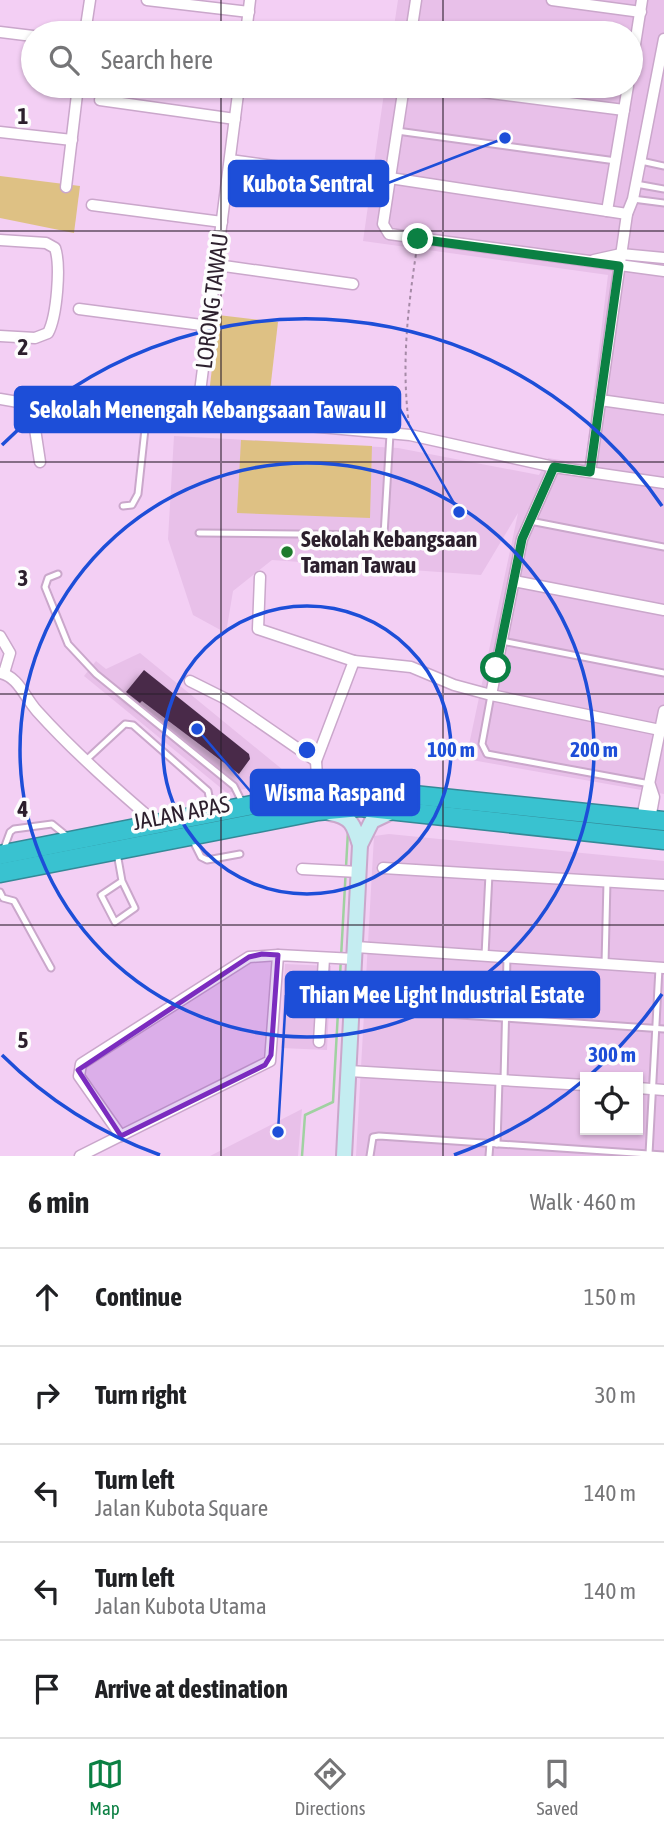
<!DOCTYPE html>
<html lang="en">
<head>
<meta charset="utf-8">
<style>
  :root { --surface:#fff; --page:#f6f6f6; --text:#202124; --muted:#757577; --line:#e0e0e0; --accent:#0b8043 }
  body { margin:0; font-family:"Asap Condensed",sans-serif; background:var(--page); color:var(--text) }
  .controls { position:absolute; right:21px; bottom:21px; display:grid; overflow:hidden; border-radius:0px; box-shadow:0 2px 5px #0004 }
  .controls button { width:63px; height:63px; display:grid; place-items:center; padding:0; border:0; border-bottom:2px solid var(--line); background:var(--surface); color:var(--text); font:35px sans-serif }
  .stop { position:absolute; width:21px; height:21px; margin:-16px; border:5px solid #0b8043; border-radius:50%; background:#fff }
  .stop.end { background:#0b8043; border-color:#fff; box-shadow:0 2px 7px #0008 }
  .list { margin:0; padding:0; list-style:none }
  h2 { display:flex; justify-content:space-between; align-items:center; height:91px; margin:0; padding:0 28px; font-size:30px }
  h2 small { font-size:23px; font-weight:400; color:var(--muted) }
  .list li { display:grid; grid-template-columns:46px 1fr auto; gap:21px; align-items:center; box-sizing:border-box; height:98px; padding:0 28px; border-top:2px solid var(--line) }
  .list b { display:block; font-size:26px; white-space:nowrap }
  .list p { margin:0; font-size:23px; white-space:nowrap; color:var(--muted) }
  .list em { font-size:23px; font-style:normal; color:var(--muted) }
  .icon { flex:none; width:38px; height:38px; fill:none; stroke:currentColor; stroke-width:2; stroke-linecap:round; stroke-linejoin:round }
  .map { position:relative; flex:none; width:664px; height:1156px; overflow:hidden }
  .search { position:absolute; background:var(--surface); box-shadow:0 2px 5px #0004; left:21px; right:21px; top:21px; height:77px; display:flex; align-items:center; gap:18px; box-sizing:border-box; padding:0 24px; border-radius:38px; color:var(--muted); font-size:26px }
  .sheet { height:581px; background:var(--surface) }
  nav { display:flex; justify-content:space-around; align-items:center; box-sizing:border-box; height:98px; border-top:2px solid var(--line); background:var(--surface); font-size:19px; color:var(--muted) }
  nav a { display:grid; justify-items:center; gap:4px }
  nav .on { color:var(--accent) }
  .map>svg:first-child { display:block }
  .built { fill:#e8c0e9; fill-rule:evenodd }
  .green { fill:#dec184 }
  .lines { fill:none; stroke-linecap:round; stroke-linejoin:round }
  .stream { stroke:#a0d1a1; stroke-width:2.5 }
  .building { fill:#482c4a; filter:url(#shadow) }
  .lane-casing { stroke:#caa7cb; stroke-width:9 }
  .street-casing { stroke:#caa7cb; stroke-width:13 }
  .secondary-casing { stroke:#caa7cb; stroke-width:18 }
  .highway-casing { stroke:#348997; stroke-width:21 }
  .path { stroke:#a68ba7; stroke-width:2; stroke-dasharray:3.5 3.5; stroke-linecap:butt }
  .lane { stroke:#fff; stroke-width:5 }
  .street { stroke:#fff; stroke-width:10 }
  .secondary { stroke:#c4edf1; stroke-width:14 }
  .highway { stroke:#39c2d0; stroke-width:18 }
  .route { stroke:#0b8043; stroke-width:9 }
  .marked { fill:#7b2cbf; fill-opacity:0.2; stroke:#7b2cbf; stroke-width:5; stroke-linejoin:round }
  .grid { fill:none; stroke:#2c1f2d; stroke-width:2; stroke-opacity:0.55 }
  .ring { fill:none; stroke:#1d4ed8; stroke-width:3.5 }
  .poi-dot { fill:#1e7b2c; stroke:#fdfdfd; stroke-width:2.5 }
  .labels { text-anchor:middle; stroke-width:7; stroke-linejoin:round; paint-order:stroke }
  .street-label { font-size:23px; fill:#2c1f2d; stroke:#fdfdfd }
  .poi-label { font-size:23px; font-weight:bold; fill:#2c1f2d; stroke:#fdfdfd; text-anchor:start }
  .grid-label { font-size:23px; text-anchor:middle; font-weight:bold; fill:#2c1f2d; stroke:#fdfdfd; stroke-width:7; stroke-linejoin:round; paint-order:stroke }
  .centre { fill:#1d4ed8; stroke:#fdfdfd; stroke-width:3.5 }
  .ring-label { font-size:21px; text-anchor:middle; font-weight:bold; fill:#1d4ed8; stroke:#fdfdfd; stroke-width:7; stroke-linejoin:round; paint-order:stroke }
  .leader { fill:none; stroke:#1d4ed8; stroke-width:2.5 }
  .callout-dot { fill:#1d4ed8; stroke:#fdfdfd; stroke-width:2.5 }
  .callout { fill:#1d4ed8; stroke:#1d4ed8; stroke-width:2.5 }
  .callout-label { font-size:24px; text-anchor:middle; font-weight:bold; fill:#fff }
</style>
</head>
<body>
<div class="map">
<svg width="664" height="1156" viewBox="0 0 664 1156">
  <defs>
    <filter id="shadow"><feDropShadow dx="-4.5" dy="4.5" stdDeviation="3.5" flood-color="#0004"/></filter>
  </defs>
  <rect width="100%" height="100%" fill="#f3cff4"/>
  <g class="built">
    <polygon points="398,0 664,0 664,794 466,759 518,513 481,575 272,560 233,591 226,633 193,615 168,539 174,436 398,448 539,475 548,458 585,464 608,275 363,241 385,86 631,86 631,33 393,33"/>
    <polygon points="140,653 283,770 272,783 227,793 84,676 96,661 106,669"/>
    <path d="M 389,834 L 664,861 L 664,1156 L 356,1156 L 374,836 ZM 585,1077 L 638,1077 L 638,1130 L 585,1130 Z"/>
    <polygon points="285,964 331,966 327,1050 281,1048"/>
    <polygon points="302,1109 298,1156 210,1156"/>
  </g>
  <g class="green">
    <polygon points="0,176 80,186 74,233 0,218"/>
    <polygon points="218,315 278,322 268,408 208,403"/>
    <polygon points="241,440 372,446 370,518 237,513"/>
  </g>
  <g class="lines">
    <polyline class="stream" points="302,1156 305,1115 333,1102 348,831"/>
  </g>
  <polygon class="building" points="144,670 249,754 250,759 239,774 142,701 140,703 126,692"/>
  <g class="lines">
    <g class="lane-casing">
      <g id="lane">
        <polyline points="412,31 427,33"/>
        <polyline points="397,131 616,161"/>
        <polyline points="641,161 664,166"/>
        <polyline points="636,184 664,189"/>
        <polyline points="633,199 664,203"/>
        <polyline points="123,506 132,505 138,494 145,429 162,420 205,411"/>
        <polyline points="530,521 664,547"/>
        <polyline points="199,533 384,535 390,434"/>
        <polyline points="384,535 391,540 440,541"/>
        <polyline points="58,574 48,578 45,587 68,644 96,674 234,786 243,804"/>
        <polyline points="502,641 664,673"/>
        <polyline points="491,695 482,744 487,754 650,784"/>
        <polyline points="85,761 125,724 133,725 208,791 212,811"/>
        <polyline points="192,839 201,857 207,860 240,854"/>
        <polyline points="3,851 10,832 14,829 52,824 68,837"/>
        <polyline points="117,853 122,881 135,908 115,922 101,895 122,881"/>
        <polyline points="0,892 3,898 14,901 51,968"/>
        <polyline points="485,955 489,874"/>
        <polyline points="605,964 607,881"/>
        <polyline points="374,1009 664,1029"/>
        <polyline points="504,1080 507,957"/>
        <polyline points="497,1144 499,1080"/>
        <polyline points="649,1154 659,968"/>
        <polyline points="370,1156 373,1137 379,1136 664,1155"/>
        <polyline points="489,1156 490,1143"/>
      </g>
    </g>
    <g class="street-casing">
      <g id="street">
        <polyline points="147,0 249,12"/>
        <polyline points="552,0 641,12"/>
        <polyline points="0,32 33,36"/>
        <polyline points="85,33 90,0"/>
        <polyline points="246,33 250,0"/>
        <polyline points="411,33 416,0"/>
        <polyline points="631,70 642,0"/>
        <polyline points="239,86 200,392 205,411 216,418 410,435 554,467 664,483"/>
        <polyline points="404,86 383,224 389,234 664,271"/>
        <polyline points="435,86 624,110"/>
        <polyline points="100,100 235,119"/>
        <polyline points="0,132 72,140"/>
        <polyline points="230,160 364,178"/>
        <polyline points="390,178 627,214"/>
        <polyline points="66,187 78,86"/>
        <polyline points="92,205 222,222"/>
        <polyline points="607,211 628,86"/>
        <path d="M 0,240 L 46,243 L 55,248 C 61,265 57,316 48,333 L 35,338 L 0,336"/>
        <polyline points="594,260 621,254 664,258"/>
        <polyline points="217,265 353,284"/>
        <polyline points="79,309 209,326"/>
        <polyline points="0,399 24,403 32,409 40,462"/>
        <polyline points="600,400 664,409"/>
        <polyline points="590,472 627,214 633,199 664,39"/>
        <polyline points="260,577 258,629 354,661"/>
        <polyline points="514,581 664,610"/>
        <polyline points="0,636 10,653 4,673"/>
        <path d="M 0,673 C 18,676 25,698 37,711 C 74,752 115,788 157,824"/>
        <polyline points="190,681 226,699 316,761"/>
        <polyline points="491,695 522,539 554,467"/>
        <polyline points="318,792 316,761 354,661 411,667 454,685 491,695 660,730"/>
        <polyline points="642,818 664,711"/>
        <polyline points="650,819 654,797 650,785"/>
        <polyline points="383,868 664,885"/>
        <polyline points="302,869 359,872"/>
        <polyline points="356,947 664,968"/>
        <polyline points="319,1042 324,958"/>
        <polyline points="349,1071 585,1085"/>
        <polyline points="638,1088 664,1090"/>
        <polyline points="121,1136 79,1076 81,1064 249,957 278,955"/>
        <polyline points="80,1156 270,1061 278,955 355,959"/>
      </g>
    </g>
    <g class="secondary-casing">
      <g id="secondary">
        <path d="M 330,813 C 351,816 354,825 360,845 L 344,1156"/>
        <polyline points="360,845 372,821 393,811"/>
      </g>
    </g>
    <g class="highway-casing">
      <g id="highway">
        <polyline points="0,855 318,792 356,789 664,821"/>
        <polyline points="0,873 318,811 360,807 664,840"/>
      </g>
    </g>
    <path class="path" d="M 409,425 C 401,364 408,307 417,247"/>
    <use href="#lane" class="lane"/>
    <use href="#street" class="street"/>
    <use href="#secondary" class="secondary"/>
    <use href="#highway" class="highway"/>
  </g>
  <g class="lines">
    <polyline class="route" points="418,239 619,266 590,472 554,467 522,539 496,668"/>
  </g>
  <path class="marked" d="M 262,954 L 278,955 L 271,1055 L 265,1065 L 121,1136 L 78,1070 L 249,957 Z"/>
  <path class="grid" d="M 221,0 L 221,33M 443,0 L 443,33M 221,86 L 221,1156M 443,86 L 443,1156M 0,231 L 664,231M 0,462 L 664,462M 0,694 L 664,694M 0,925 L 664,925"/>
  <g class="ring">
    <circle cx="307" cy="750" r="144"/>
    <circle cx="307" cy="750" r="287"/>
    <path d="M662 994A431 431 0 0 1 590 1075M584 1080A431 431 0 0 1 454 1155M160 1155A431 431 0 0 1 2 1055M2 445A431 431 0 0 1 662 506"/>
  </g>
  <circle class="poi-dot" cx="287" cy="552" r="7"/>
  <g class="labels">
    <g class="street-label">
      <text transform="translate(212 301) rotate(-83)" y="8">LORONG TAWAU</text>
      <text transform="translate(181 813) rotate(-11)" y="8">JALAN APAS</text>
    </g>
    <g class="poi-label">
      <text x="301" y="547">Sekolah Kebangsaan<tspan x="301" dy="26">Taman Tawau</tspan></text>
    </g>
  </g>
  <g class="grid-label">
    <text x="23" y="124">1</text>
    <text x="23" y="355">2</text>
    <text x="23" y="586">3</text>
    <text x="23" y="817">4</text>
    <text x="23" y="1048">5</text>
  </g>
  <circle cx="307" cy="750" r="10" class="centre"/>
  <g class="ring-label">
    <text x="451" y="757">100 m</text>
    <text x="594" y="757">200 m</text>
    <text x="612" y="1062">300 m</text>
  </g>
  <path class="leader" d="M505 138L388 183M459 512L400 409M197 729L251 792M278 1132L286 995"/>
  <g class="callout-dot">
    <circle cx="505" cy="138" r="7"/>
    <circle cx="459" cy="512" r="7"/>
    <circle cx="197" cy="729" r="7"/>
    <circle cx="278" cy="1132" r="7"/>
  </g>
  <g class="callout">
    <rect x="229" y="161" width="159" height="45" rx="7"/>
    <rect x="15" y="387" width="385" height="45" rx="7"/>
    <rect x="251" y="770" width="168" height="45" rx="7"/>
    <rect x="286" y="972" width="313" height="45" rx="7"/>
  </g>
  <g class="callout-label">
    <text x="308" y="192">Kubota Sentral</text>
    <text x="208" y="418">Sekolah Menengah Kebangsaan Tawau II</text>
    <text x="335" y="801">Wisma Raspand</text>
    <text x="442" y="1003">Thian Mee Light Industrial Estate</text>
  </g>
</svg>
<div class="controls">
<button><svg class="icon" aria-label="locate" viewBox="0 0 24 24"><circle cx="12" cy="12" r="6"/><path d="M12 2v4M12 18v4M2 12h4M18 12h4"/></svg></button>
</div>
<div class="stop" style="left:496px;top:668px"></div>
<div class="stop end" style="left:418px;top:239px"></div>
<div class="search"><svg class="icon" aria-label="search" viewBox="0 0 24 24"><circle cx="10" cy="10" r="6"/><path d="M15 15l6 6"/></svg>Search here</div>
</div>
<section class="sheet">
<h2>6 min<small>Walk · 460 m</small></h2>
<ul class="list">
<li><svg class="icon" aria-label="ahead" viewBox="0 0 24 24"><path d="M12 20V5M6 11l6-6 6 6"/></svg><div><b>Continue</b></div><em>150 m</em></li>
<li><svg class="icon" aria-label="right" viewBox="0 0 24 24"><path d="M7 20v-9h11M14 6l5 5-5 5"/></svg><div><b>Turn right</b></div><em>30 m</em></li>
<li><svg class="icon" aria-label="left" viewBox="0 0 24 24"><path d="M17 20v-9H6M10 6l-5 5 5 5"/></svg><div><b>Turn left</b><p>Jalan Kubota Square</p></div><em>140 m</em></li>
<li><svg class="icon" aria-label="left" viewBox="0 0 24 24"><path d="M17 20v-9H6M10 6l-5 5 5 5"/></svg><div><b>Turn left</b><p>Jalan Kubota Utama</p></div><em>140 m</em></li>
<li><svg class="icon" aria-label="arrive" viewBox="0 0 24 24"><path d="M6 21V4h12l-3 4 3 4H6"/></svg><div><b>Arrive at destination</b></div></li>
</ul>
</section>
<nav>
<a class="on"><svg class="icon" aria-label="map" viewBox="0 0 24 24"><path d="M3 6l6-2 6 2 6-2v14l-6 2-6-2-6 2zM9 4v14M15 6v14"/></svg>Map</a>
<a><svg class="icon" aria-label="directions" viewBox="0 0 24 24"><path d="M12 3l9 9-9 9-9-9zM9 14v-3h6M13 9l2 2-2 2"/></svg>Directions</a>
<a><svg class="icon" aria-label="saved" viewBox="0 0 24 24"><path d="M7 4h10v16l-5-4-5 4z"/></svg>Saved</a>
</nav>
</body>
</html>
